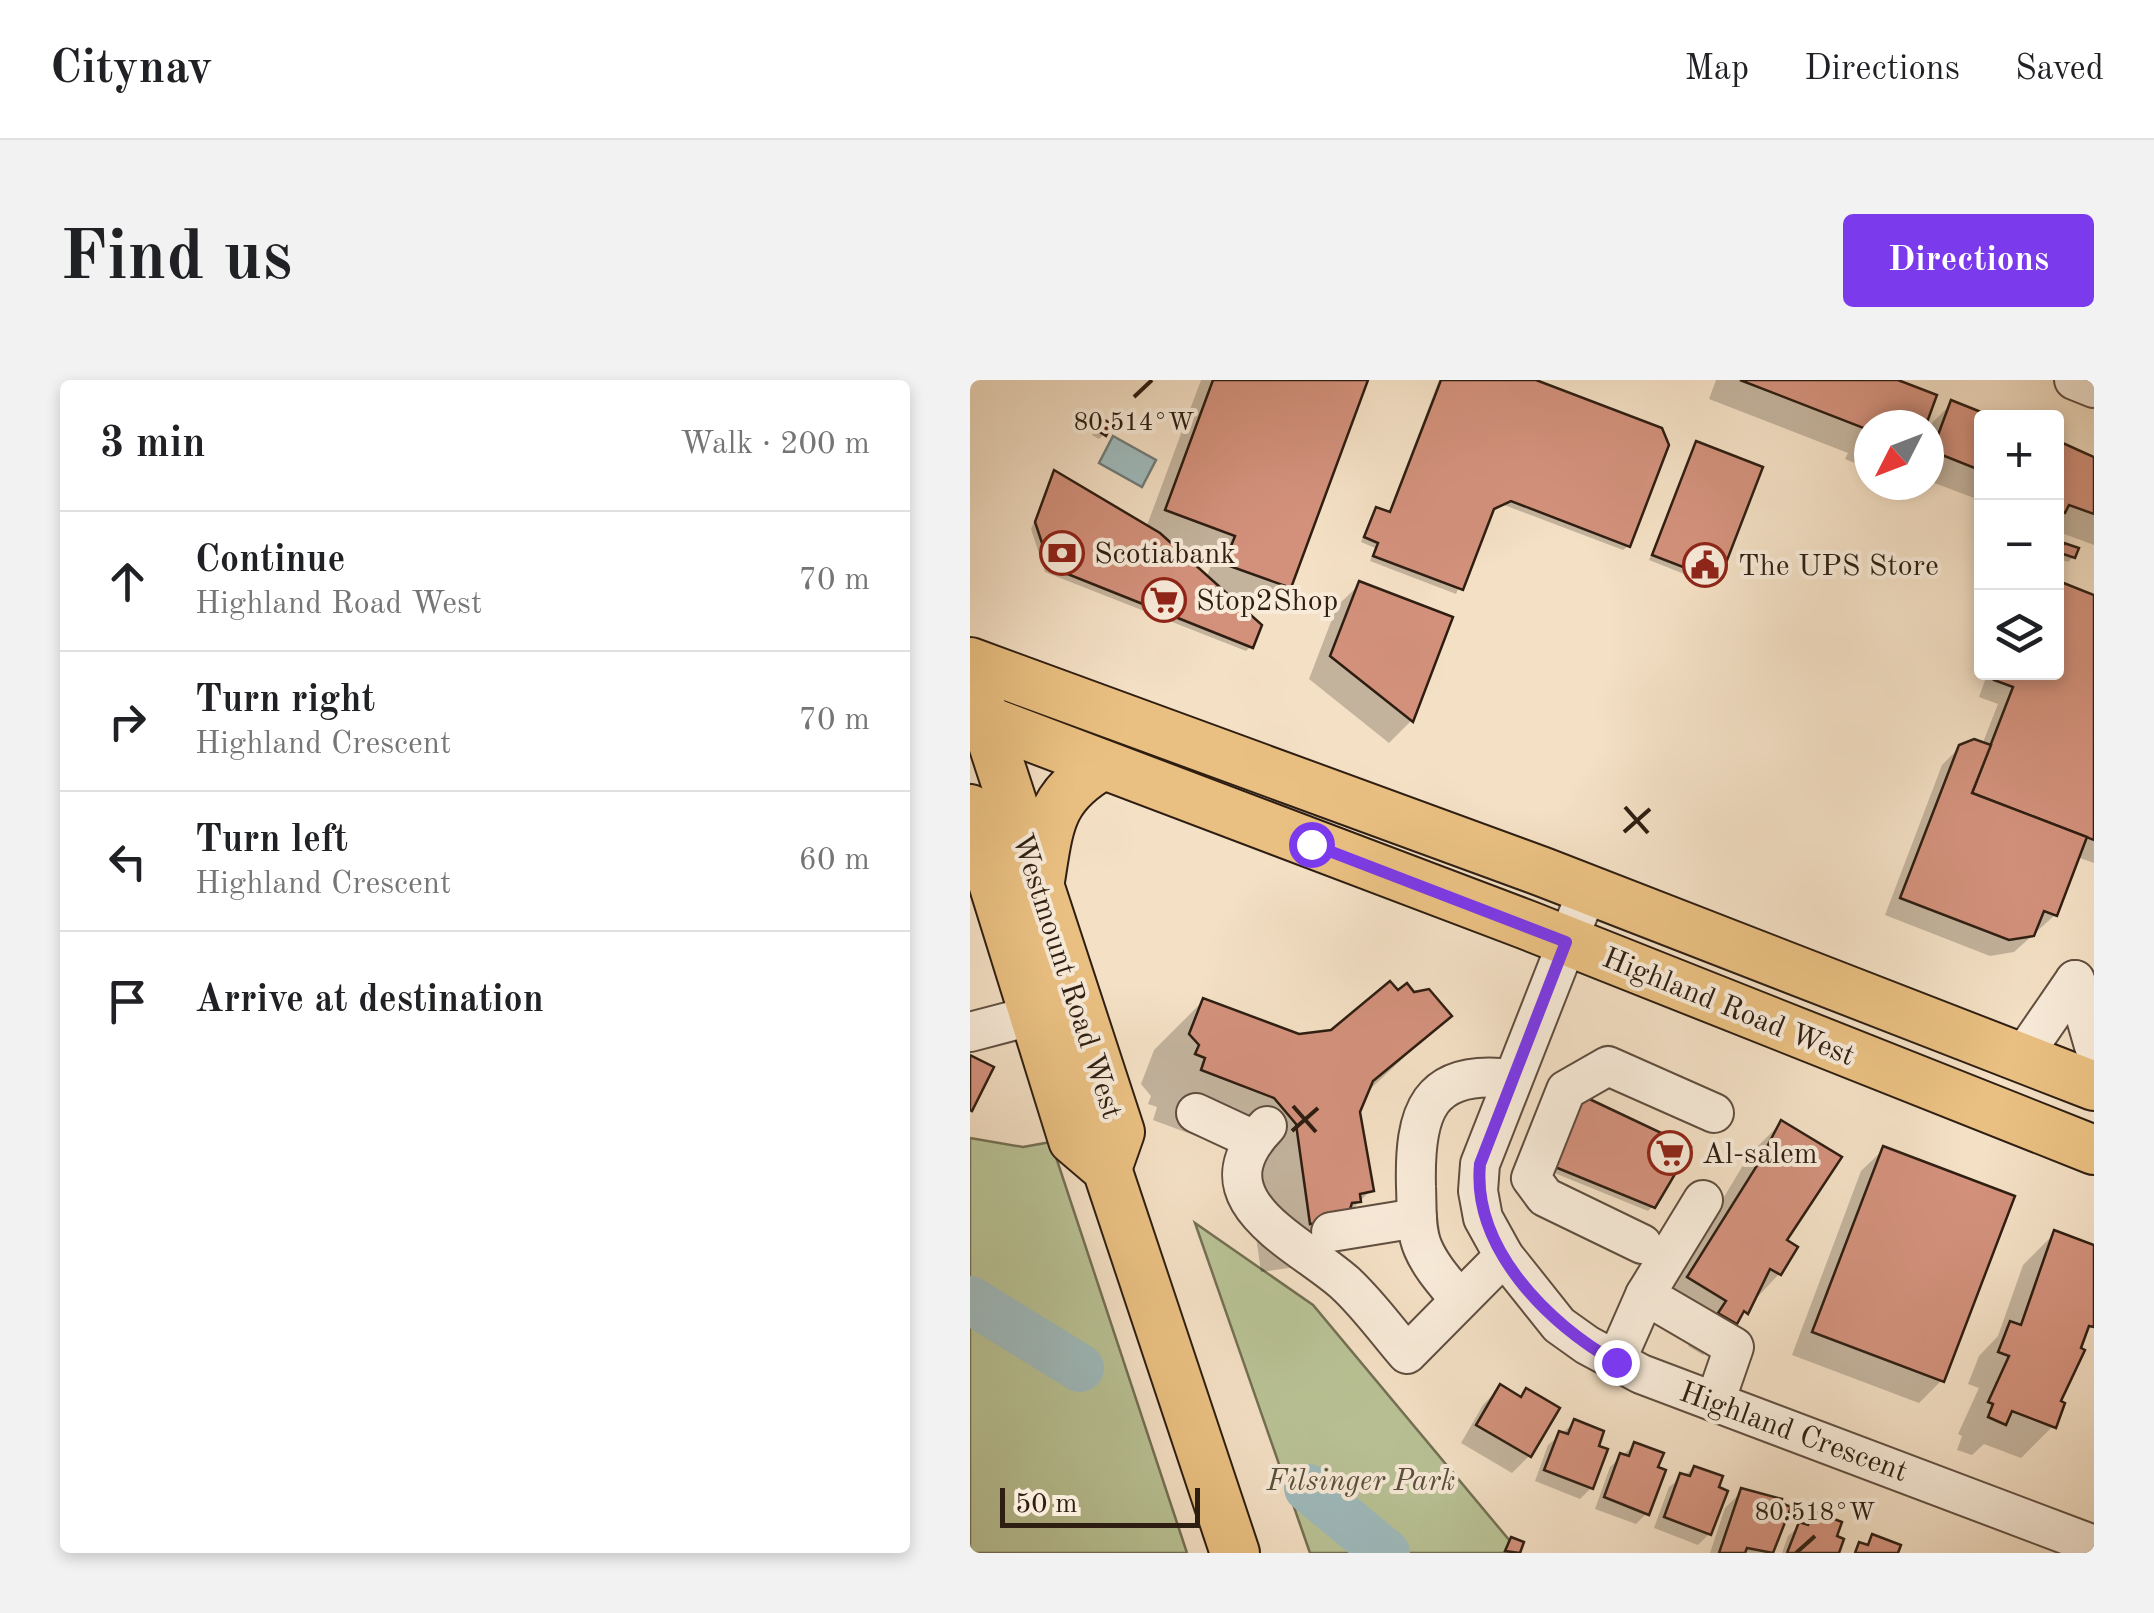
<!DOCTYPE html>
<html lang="en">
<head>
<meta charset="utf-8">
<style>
  :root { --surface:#fff; --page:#f2f2f2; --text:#202124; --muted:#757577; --line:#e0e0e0; --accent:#7c3aed }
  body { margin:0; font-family:"Old Standard TT",serif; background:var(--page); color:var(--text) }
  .controls { position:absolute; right:30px; top:30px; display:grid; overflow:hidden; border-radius:10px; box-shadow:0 5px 15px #0003 }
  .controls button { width:90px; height:90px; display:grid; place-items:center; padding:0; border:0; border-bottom:2px solid var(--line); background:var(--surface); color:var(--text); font:50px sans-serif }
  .compass { position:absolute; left:884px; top:30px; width:90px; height:90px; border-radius:50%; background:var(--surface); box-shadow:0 5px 15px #0003; rotate:228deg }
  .scale { position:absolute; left:30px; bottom:25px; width:200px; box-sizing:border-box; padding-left:10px; border:5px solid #2e1e12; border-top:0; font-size:28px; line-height:35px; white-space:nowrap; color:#2e1e12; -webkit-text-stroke:8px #f8ebd9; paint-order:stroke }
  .stop { position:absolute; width:30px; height:30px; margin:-22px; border:8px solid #7c3aed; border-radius:50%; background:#fff }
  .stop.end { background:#7c3aed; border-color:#fff; box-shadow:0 2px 10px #0008 }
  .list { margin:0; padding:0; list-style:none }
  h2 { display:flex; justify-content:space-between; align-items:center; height:130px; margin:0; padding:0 40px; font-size:42px }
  h2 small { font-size:32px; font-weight:400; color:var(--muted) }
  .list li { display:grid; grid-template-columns:65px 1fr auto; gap:30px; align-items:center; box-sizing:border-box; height:140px; padding:0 40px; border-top:2px solid var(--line) }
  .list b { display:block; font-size:38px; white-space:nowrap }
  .list p { margin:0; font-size:32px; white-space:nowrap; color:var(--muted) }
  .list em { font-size:32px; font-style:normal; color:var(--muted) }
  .icon { flex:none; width:55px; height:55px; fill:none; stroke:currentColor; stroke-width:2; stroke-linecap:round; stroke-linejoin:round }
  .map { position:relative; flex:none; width:1124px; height:1173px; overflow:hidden; border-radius:10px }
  header { display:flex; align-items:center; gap:60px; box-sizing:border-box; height:140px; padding:0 50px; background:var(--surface); border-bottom:2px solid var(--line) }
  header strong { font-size:48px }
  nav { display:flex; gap:55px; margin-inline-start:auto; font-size:35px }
  .intro { display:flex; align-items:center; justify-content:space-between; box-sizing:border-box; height:240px; padding:0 60px }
  h1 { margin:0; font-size:70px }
  .button { padding:25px 45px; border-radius:10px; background:var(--accent); color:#fff; font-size:35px; font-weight:700 }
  main { display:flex; gap:60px; padding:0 60px }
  aside { flex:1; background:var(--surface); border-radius:10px; box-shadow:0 5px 15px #0003 }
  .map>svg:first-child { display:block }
  .green { fill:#b9c396; stroke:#747054; stroke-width:2.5 }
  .water { fill:#9fbbbd; stroke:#727c79; stroke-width:2.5 }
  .shadow { fill:#0003; fill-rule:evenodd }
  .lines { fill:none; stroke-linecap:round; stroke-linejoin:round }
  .river { stroke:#9fbbbd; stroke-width:48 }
  .building { fill:#d3917c; stroke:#2e1e12; stroke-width:2.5 }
  .minor-casing { stroke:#604e3f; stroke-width:42 }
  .major-casing { stroke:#2e1e12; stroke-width:52 }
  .minor { stroke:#f8ebd9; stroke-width:38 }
  .major { stroke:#eac082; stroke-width:48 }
  .route { stroke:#7c3aed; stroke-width:12 }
  .ticks { fill:none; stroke:#2e1e12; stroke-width:4 }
  .labels { text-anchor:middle; stroke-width:8; stroke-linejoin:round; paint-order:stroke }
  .poi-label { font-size:30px; fill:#2e1e12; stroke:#f8ebd9; text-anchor:start }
  .street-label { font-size:30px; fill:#2e1e12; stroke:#f8ebd9 }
  .park-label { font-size:30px; font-style:italic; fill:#58503a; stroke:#f8ebd9 }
  .ticks-label { font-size:25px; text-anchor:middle; fill:#2e1e12; stroke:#f8ebd9; stroke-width:8; stroke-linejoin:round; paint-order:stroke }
</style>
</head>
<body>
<header>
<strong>Citynav</strong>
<nav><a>Map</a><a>Directions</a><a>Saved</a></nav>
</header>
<div class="intro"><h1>Find us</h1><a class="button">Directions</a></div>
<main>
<aside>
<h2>3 min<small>Walk · 200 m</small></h2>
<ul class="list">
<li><svg class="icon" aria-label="ahead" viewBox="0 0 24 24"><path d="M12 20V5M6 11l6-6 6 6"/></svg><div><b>Continue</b><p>Highland Road West</p></div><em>70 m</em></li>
<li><svg class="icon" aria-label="right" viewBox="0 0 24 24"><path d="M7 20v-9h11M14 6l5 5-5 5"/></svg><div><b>Turn right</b><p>Highland Crescent</p></div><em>70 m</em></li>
<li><svg class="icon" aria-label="left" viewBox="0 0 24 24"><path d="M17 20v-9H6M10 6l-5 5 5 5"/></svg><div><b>Turn left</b><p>Highland Crescent</p></div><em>60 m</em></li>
<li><svg class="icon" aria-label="arrive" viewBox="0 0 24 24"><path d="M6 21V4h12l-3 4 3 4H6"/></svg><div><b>Arrive at destination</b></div></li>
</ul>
</aside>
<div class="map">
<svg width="1124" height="1173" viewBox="0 0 1124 1173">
  <rect width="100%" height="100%" fill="#f4e0c5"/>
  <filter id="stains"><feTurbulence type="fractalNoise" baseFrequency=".002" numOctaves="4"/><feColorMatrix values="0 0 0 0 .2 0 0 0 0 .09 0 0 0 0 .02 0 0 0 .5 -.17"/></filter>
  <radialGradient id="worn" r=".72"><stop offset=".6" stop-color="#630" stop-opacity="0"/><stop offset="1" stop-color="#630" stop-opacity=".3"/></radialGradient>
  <g class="green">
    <polygon points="0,758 53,767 81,762 217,1173 0,1173"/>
    <polygon points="225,843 343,925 550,1173 340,1173"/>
  </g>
  <polygon class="water" points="143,56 186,80 172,107 129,83"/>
  <g class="shadow">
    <path d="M 231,0 L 396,0 L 319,207 L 296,230 L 254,214 L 281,266 L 276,271 L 75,192 L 61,149 L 85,93 L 176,148 ZM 195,161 L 244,179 L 236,198 Z"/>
    <polygon points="469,0 559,0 658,166 653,170 534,125 520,131 486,214 400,181 405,168 391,162 402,134 406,129 418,134"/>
    <polygon points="746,0 920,0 953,45 899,45 899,81 894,87 875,79 878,73 739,19"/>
    <polygon points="982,23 1012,38 1012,121 959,101 959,46"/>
    <polygon points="131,41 134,54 129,59 122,55"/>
    <polygon points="727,64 747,200 742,205 679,180"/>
    <polygon points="1086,64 1124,79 1124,165 1086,151"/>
    <polygon points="1095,166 1103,177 1098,182 1087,178"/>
    <polygon points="390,204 480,239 441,341 419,363 339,299 367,226"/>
    <polygon points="1124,218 1124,483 1107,477 1085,535 1044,572 1020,576 915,535 972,385 990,367 1012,365 1028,324 1009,317 1018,292 1086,292"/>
    <polygon points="428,614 444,615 478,636 395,714 388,732 401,810 325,887 291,892 277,794 255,767 183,740 187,727 178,724 181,716 171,704 184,670 233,621 329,657 362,652"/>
    <polygon points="608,724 683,826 678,831 582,792"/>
    <polygon points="811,743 813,861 809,894 733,975 718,966 726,953 687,930 779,775"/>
    <polygon points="914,769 971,1001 949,1023 822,975 891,791"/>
    <polygon points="1085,853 1124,868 1124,940 1114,954 1087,1023 1083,1046 1051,1078 1014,1064 1002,1075 987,1070 992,1056 988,1054 1009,1008 998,1004 1009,976 1028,956 1053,885"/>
    <polygon points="530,1007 549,1019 556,1011 559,1076 542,1093 491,1063 513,1025"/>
    <polygon points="605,1042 621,1108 610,1119 565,1101 578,1065"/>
    <polygon points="664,1065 677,1133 666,1144 625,1129 640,1087"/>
    <polygon points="724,1088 739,1154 728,1165 684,1148 699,1107"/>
    <polygon points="772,1111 817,1128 801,1173 740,1173 755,1128"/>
    <polygon points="844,1134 871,1160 866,1173 812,1173 818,1156"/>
  </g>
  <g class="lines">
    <g class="river">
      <polyline points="0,920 110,988"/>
      <polyline points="338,1108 416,1173"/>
    </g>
  </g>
  <g class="building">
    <polygon points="243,0 398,0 321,208 254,184 265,156 195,130"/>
    <polygon points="471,0 566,0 692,48 699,65 660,167 541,121 524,129 493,210 403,176 408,163 394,157 406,127 420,132"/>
    <polygon points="770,0 928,0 967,15 956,45 899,45 899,58 899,50"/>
    <polygon points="981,20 1026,38 1012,38 1012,91 962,71"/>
    <polygon points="131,38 142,44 136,56 125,49"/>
    <polygon points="1086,60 1124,77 1124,134 1099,125 1095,133 1086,130"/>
    <polygon points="726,61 793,87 749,201 682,175"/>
    <polygon points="84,90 190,153 292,245 283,268 80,187 65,142"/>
    <polygon points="1094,163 1109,168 1105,178 1090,173"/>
    <polygon points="1086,200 1124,215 1124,460 1002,413 1043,307 1024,300 1027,292 1086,292"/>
    <polygon points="389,201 483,237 443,342 360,276"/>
    <polygon points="1004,359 1021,365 1002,413 1117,457 1087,536 1074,531 1064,556 1039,560 930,518 989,365"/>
    <polygon points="420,601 428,610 437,603 444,612 459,609 482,636 403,701 390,732 404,811 390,814 391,822 382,823 377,839 340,844 326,744 304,718 231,690 235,678 225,674 229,665 219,654 233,618 329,654 361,650"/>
    <polygon points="0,675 24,687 2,731 0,730"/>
    <polygon points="613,716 721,767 685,828 585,787"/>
    <polygon points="811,740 872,777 817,860 828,867 811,895 800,889 778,934 774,931 767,944 748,933 756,921 717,897 788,784"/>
    <polygon points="913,766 1045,816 974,1002 842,952"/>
    <polygon points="1084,850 1124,865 1124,947 1119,946 1111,968 1115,970 1091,1021 1095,1023 1086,1048 1042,1031 1036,1045 1018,1037 1023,1024 1018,1022 1039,976 1028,972 1040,941 1051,945"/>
    <polygon points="530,1004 551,1017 556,1008 590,1028 561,1077 506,1045"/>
    <polygon points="604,1039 634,1051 629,1066 638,1069 623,1109 574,1090 589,1051 598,1054"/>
    <polygon points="664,1062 694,1073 688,1087 696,1090 679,1135 634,1117 650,1073 659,1076"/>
    <polygon points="724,1086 753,1096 749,1107 758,1111 741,1155 694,1137 710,1093 720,1096"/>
    <polygon points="771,1108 812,1119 811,1123 821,1127 803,1173 777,1168 775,1173 749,1173"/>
    <polygon points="843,1131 872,1142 867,1156 874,1159 869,1173 817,1173 829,1142 838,1145"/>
    <polygon points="902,1154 931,1165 928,1173 885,1173 889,1162 898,1165"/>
    <polygon points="541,1157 554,1162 550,1173 535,1171"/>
  </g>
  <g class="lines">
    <g class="minor-casing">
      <g id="minor">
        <polyline points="1104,0 1124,8"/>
        <polyline points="618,509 510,784 508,811 513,838 534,876 589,945 617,965 671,994 1124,1165"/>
        <polyline points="1105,600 1124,666"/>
        <polyline points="0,652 65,635"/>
        <polyline points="1052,677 1105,600"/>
        <polyline points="226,733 284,760"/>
        <path d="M 297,746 C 225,820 328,861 375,903 C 398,924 417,951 437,974 L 534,876"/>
        <polyline points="733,820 675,915 764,967 745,1022"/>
        <polyline points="361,852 447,838"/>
        <polyline points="672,864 575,817 561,798 596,710 638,686 744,733"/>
        <path d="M 489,919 C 476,903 461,887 453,868 C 445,850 447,826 446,807 C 444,733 457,688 542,699"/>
        <polyline points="646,981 675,915"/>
      </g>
    </g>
    <g class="major-casing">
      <g id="major">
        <polyline points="0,282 573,492 1124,706"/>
        <polyline points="9,321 150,752 137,789"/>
        <polyline points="0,334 557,545 1124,770"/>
        <polyline points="0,429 103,760 137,789 265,1173"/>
        <path d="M 70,501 C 79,444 80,415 133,385"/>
      </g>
    </g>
    <use href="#minor" class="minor"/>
    <use href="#major" class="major"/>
  </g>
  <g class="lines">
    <path class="route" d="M 341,464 L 596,562 L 510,784 C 502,868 578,944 646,982"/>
  </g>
  <path class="ticks" d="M 164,17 L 182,0M 655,427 L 678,453M 654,452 L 680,429M 323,726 L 346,752M 322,751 L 348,728M 826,1173 L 845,1156"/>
  <defs>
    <g id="bank-ring" transform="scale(2.25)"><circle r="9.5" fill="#f8ebd9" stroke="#8f2418" stroke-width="1.5"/><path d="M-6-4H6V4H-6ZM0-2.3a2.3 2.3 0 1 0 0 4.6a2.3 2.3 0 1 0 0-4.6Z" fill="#8f2418"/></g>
    <g id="civic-ring" transform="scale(2.25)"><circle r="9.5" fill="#f8ebd9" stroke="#8f2418" stroke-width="1.5"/><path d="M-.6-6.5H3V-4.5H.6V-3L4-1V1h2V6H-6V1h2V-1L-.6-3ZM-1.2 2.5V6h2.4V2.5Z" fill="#8f2418"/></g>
    <g id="supermarket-ring" transform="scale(2.25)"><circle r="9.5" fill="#f8ebd9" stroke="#8f2418" stroke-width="1.5"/><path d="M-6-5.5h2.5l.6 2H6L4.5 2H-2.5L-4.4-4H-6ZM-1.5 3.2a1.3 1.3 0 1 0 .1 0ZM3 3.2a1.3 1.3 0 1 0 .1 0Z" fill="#8f2418"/></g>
  </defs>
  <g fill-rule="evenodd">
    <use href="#bank-ring" x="92" y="173"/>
    <use href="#civic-ring" x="735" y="185"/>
    <use href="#supermarket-ring" x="194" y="220"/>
    <use href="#supermarket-ring" x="700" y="773"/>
  </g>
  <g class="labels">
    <g class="poi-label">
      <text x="124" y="183">Scotiabank</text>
      <text x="768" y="195">The UPS Store</text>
      <text x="226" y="230">Stop2Shop</text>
      <text x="732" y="783">Al-salem</text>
    </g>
    <g class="street-label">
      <text transform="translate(98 596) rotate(72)" y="10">Westmount Road West</text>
      <text transform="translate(759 626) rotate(22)" y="10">Highland Road West</text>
      <text transform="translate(824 1051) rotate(20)" y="10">Highland Crescent</text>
    </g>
    <g class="park-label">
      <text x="391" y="1110">Filsinger Park</text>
    </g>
  </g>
  <g class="ticks-label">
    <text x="164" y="50">80.514°W</text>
    <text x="845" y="1140">80.518°W</text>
  </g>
  <rect width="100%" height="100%" filter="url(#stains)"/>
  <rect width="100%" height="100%" fill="url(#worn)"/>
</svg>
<div class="controls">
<button>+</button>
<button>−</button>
<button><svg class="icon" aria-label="layers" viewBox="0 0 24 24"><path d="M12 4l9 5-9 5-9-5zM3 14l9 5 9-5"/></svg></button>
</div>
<svg class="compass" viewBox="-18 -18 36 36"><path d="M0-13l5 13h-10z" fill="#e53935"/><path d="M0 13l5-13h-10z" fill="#757577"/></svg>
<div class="scale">50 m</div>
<div class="stop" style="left:341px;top:464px"></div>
<div class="stop end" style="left:646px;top:982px"></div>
</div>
</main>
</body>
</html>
